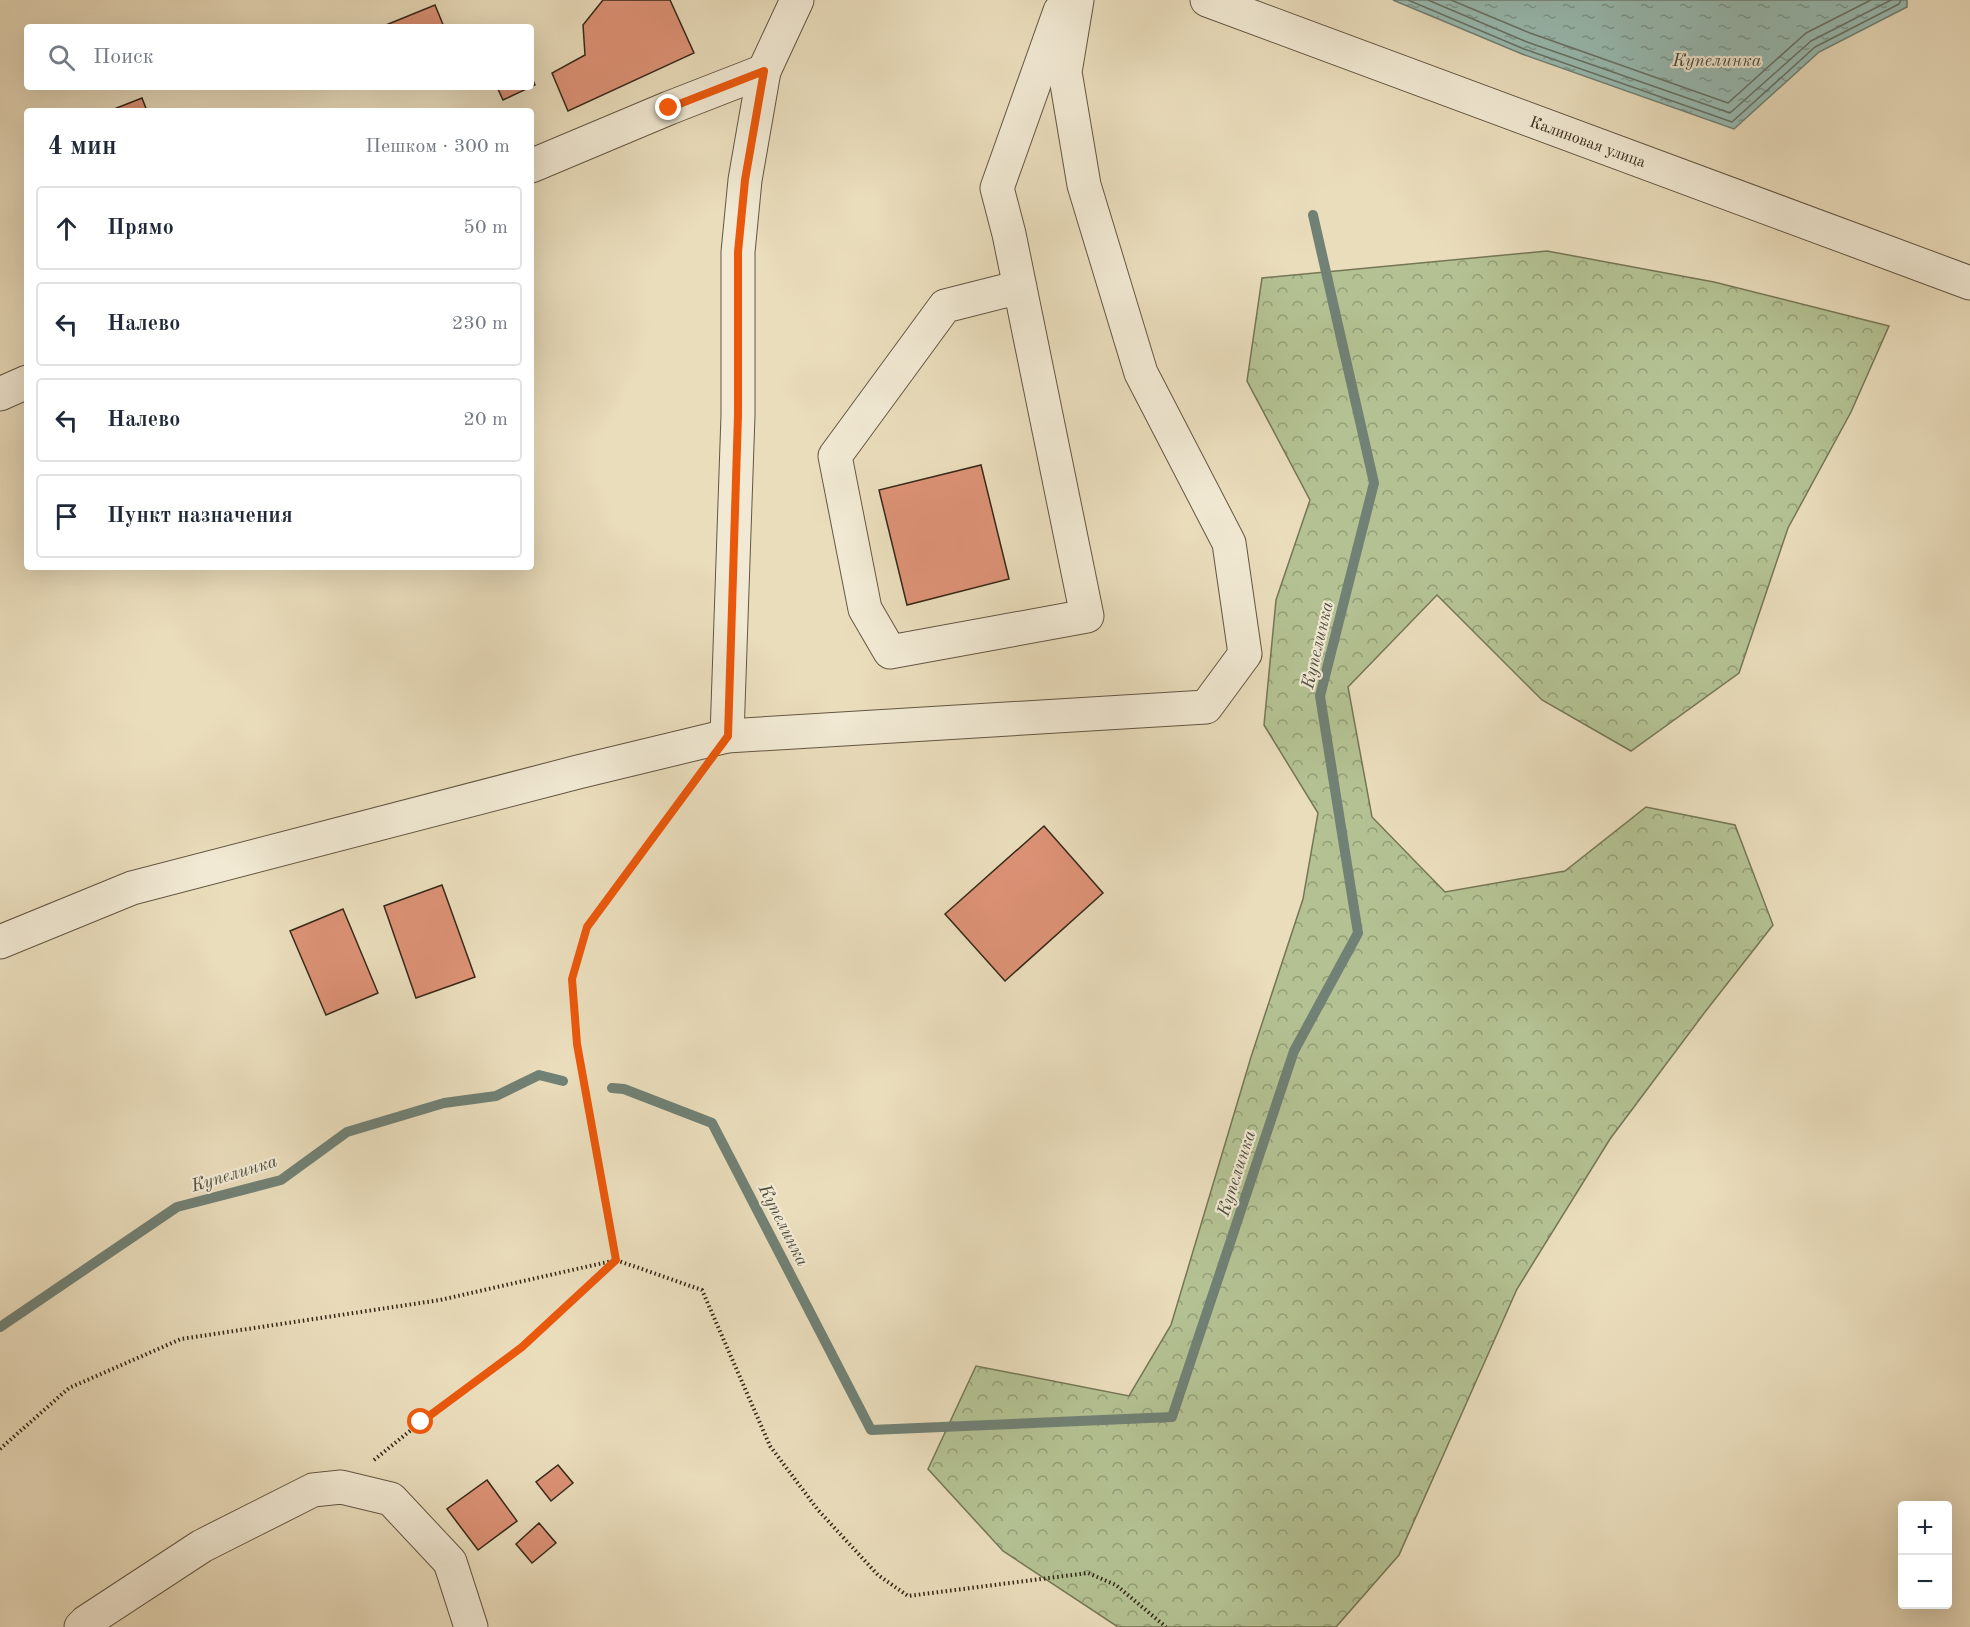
<!DOCTYPE html>
<html lang="ru">
<head>
<meta charset="utf-8">
<style>
  :root { --surface:#fff; --page:#f2f2f3; --text:#1f2937; --muted:#747a83; --line:#e0e1e3 }
  body { margin:0; font-family:"Old Standard TT",serif; background:var(--page); color:var(--text) }
  .controls { position:absolute; right:18px; bottom:18px; display:grid; overflow:hidden; border-radius:6px; box-shadow:0 6px 24px #0002 }
  .controls button { width:54px; height:54px; display:grid; place-items:center; padding:0; border:0; border-bottom:2px solid var(--line); background:var(--surface); color:var(--text); font:30px sans-serif }
  .stop { position:absolute; width:18px; height:18px; margin:-14px; border:4px solid #ea580c; border-radius:50%; background:#fff }
  .stop.end { background:#ea580c; border-color:#fff; box-shadow:0 2px 6px #0008 }
  .list { margin:0; padding:0; list-style:none }
  h2 { display:flex; justify-content:space-between; align-items:center; height:78px; margin:0; padding:0 24px; font-size:26px }
  h2 small { font-size:20px; font-weight:400; color:var(--muted) }
  .list li { display:grid; grid-template-columns:39px 1fr auto; gap:18px; align-items:center; box-sizing:border-box; height:84px; margin:0 12px 12px; padding:0 12px; border:2px solid var(--line); border-radius:6px }
  .list b { display:block; font-size:22px; white-space:nowrap }
  .list em { font-size:20px; font-style:normal; color:var(--muted) }
  .icon { flex:none; width:33px; height:33px; fill:none; stroke:currentColor; stroke-width:2; stroke-linecap:round; stroke-linejoin:round }
  .map { position:relative; flex:none; width:1970px; height:1627px; overflow:hidden }
  .search { position:absolute; background:var(--surface); box-shadow:0 6px 24px #0002; left:24px; top:24px; width:510px; height:66px; display:flex; align-items:center; gap:15px; box-sizing:border-box; padding:0 21px; border-radius:6px; color:var(--muted); font-size:22px }
  .panel { position:absolute; background:var(--surface); box-shadow:0 6px 24px #0002; left:24px; top:108px; width:510px; height:462px; border-radius:6px }
  .map>svg:first-child { display:block }
  .forest { fill:url(#forest-crowns); stroke:#757656; stroke-width:1.5 }
  .water { fill:url(#water-ripples); stroke:#718175; stroke-width:1.5 }
  .lines { fill:none; stroke-linecap:round; stroke-linejoin:round }
  .shore { stroke:#677266; stroke-width:1.5 }
  .stream { stroke:#718175; stroke-width:10 }
  .building { fill:#dd9276; stroke:#362919; stroke-width:1.5 }
  .minor-casing { stroke:#635642; stroke-width:35 }
  .path { stroke:#362919; stroke-width:4; stroke-dasharray:1.5 3; stroke-linecap:butt }
  .minor { stroke:#f1e9d3; stroke-width:33 }
  .route { stroke:#ea580c; stroke-width:8 }
  .labels { text-anchor:middle; stroke-width:4.5; stroke-linejoin:round; paint-order:stroke }
  .street-label { font-size:16px; fill:#362919; stroke:#f1e9d3 }
  .water-label { font-size:18px; font-style:italic; fill:#4e4e3f; stroke:#f1e9d3 }
</style>
</head>
<body>
<div class="map">
<svg width="1970" height="1627" viewBox="0 0 1970 1627">
  <defs>
    <pattern id="forest-crowns" width="20" height="18" patternUnits="userSpaceOnUse" patternTransform="scale(1.5)"><rect width="20" height="18" fill="#b4c293"/><path d="M2 6a3 3 0 1 1 6 0M12 15a3 3 0 1 1 6 0" fill="none" stroke="#939e77"/></pattern>
    <pattern id="water-ripples" width="26" height="14" patternUnits="userSpaceOnUse" patternTransform="scale(1.5)"><rect width="26" height="14" fill="#98bbb2"/><path d="M2 4q2-2 4 0t4 0M15 11q2-2 4 0t4 0" fill="none" stroke="#7d9890"/></pattern>
  </defs>
  <rect width="100%" height="100%" fill="#eaddbc"/>
  <filter id="stains"><feTurbulence type="fractalNoise" baseFrequency=".00333" numOctaves="4"/><feColorMatrix values="0 0 0 0 .2 0 0 0 0 .09 0 0 0 0 .02 0 0 0 .5 -.17"/></filter>
  <radialGradient id="worn" r=".72"><stop offset=".6" stop-color="#630" stop-opacity="0"/><stop offset="1" stop-color="#630" stop-opacity=".3"/></radialGradient>
  <polygon class="forest" points="1547,251 1714,282 1889,326 1851,412 1788,528 1739,673 1631,751 1542,700 1437,595 1348,687 1372,817 1445,892 1565,871 1646,807 1735,825 1773,925 1705,1012 1610,1139 1517,1289 1399,1555 1336,1627 1118,1627 1003,1551 928,1469 976,1366 1129,1396 1171,1325 1251,1057 1303,899 1318,813 1264,725 1276,600 1310,500 1247,381 1262,278"/>
  <polygon class="water" points="1393,0 1907,0 1907,7 1819,52 1734,129 1522,54"/>
  <g class="lines">
    <g class="shore">
      <polyline points="1408,0 1524,49 1732,122 1815,47 1899,4 1901,0"/>
      <polyline points="1428,0 1527,42 1730,113 1811,41 1891,0"/>
      <polyline points="1451,0 1530,33 1728,103 1806,33 1871,0"/>
    </g>
    <g class="stream">
      <polyline points="612,1088 624,1089 712,1123 871,1430 1172,1417 1294,1051 1358,933 1320,696 1374,483 1313,215"/>
      <polyline points="0,1327 177,1207 281,1180 347,1132 444,1103 496,1096 539,1075 563,1081"/>
    </g>
  </g>
  <g class="building">
    <polygon points="603,0 670,0 694,53 568,111 552,73 585,55 583,25"/>
    <polygon points="435,5 444,27 381,27"/>
    <polygon points="531,76 535,85 503,100 497,87 531,87"/>
    <polygon points="142,98 147,111 109,111"/>
    <polygon points="981,465 1009,579 907,605 879,490"/>
    <polygon points="1044,826 1103,893 1005,981 945,914"/>
    <polygon points="442,885 475,977 416,998 384,906"/>
    <polygon points="343,909 378,993 326,1015 290,931"/>
    <polygon points="558,1465 573,1483 551,1501 536,1482"/>
    <polygon points="487,1480 517,1521 478,1550 447,1509"/>
    <polygon points="539,1523 556,1543 532,1563 516,1544"/>
  </g>
  <g class="lines">
    <g class="minor-casing">
      <g id="minor">
        <polyline points="1207,0 1970,283"/>
        <polyline points="531,166 669,108 764,71 797,0"/>
        <polyline points="1020,287 945,306 835,456 865,609 890,652 1087,616 1009,234 997,188 1060,11"/>
        <polyline points="0,394 27,382"/>
        <polyline points="727,736 738,415 738,252 745,180 764,71"/>
        <polyline points="0,942 132,888 578,772 727,736 1206,707 1245,654 1229,543 1141,373 1084,185 1065,72 1077,0"/>
        <polyline points="81,1627 86,1622 202,1546 313,1490 341,1487 391,1499 450,1562 471,1627"/>
      </g>
    </g>
    <g class="path">
      <polyline points="0,1449 69,1388 181,1339 440,1300 616,1260 702,1290 770,1446 818,1510 878,1575 908,1596 1088,1573 1116,1585 1166,1627"/>
      <polyline points="374,1460 421,1422 522,1347 616,1260 577,1044 572,979 587,927 696,780"/>
    </g>
    <use href="#minor" class="minor"/>
  </g>
  <g class="lines">
    <polyline class="route" points="421,1422 522,1347 616,1260 577,1044 572,979 587,927 728,736 738,415 738,252 745,180 764,71 669,108"/>
  </g>
  <g class="labels">
    <g class="street-label">
      <text transform="translate(1588 141) rotate(20)" y="6">Калиновая улица</text>
    </g>
    <g class="water-label">
      <text x="1717" y="66">Купелинка</text>
      <text transform="translate(1317 645) rotate(-77)" y="6">Купелинка</text>
      <text transform="translate(234 1173) rotate(-17)" y="6">Купелинка</text>
      <text transform="translate(1236 1173) rotate(-72)" y="6">Купелинка</text>
      <text transform="translate(784 1225) rotate(63)" y="6">Купелинка</text>
    </g>
  </g>
  <rect width="100%" height="100%" filter="url(#stains)"/>
  <rect width="100%" height="100%" fill="url(#worn)"/>
</svg>
<div class="controls">
<button>+</button>
<button>−</button>
</div>
<div class="stop" style="left:421px;top:1422px"></div>
<div class="stop end" style="left:669px;top:108px"></div>
<div class="search"><svg class="icon" aria-label="search" viewBox="0 0 24 24"><circle cx="10" cy="10" r="6"/><path d="M15 15l6 6"/></svg>Поиск</div>
<section class="panel">
<h2>4 мин<small>Пешком · 300 m</small></h2>
<ul class="list">
<li><svg class="icon" aria-label="ahead" viewBox="0 0 24 24"><path d="M12 20V5M6 11l6-6 6 6"/></svg><div><b>Прямо</b></div><em>50 m</em></li>
<li><svg class="icon" aria-label="left" viewBox="0 0 24 24"><path d="M17 20v-9H6M10 6l-5 5 5 5"/></svg><div><b>Налево</b></div><em>230 m</em></li>
<li><svg class="icon" aria-label="left" viewBox="0 0 24 24"><path d="M17 20v-9H6M10 6l-5 5 5 5"/></svg><div><b>Налево</b></div><em>20 m</em></li>
<li><svg class="icon" aria-label="arrive" viewBox="0 0 24 24"><path d="M6 21V4h12l-3 4 3 4H6"/></svg><div><b>Пункт назначения</b></div></li>
</ul>
</section>
</div>
</body>
</html>
